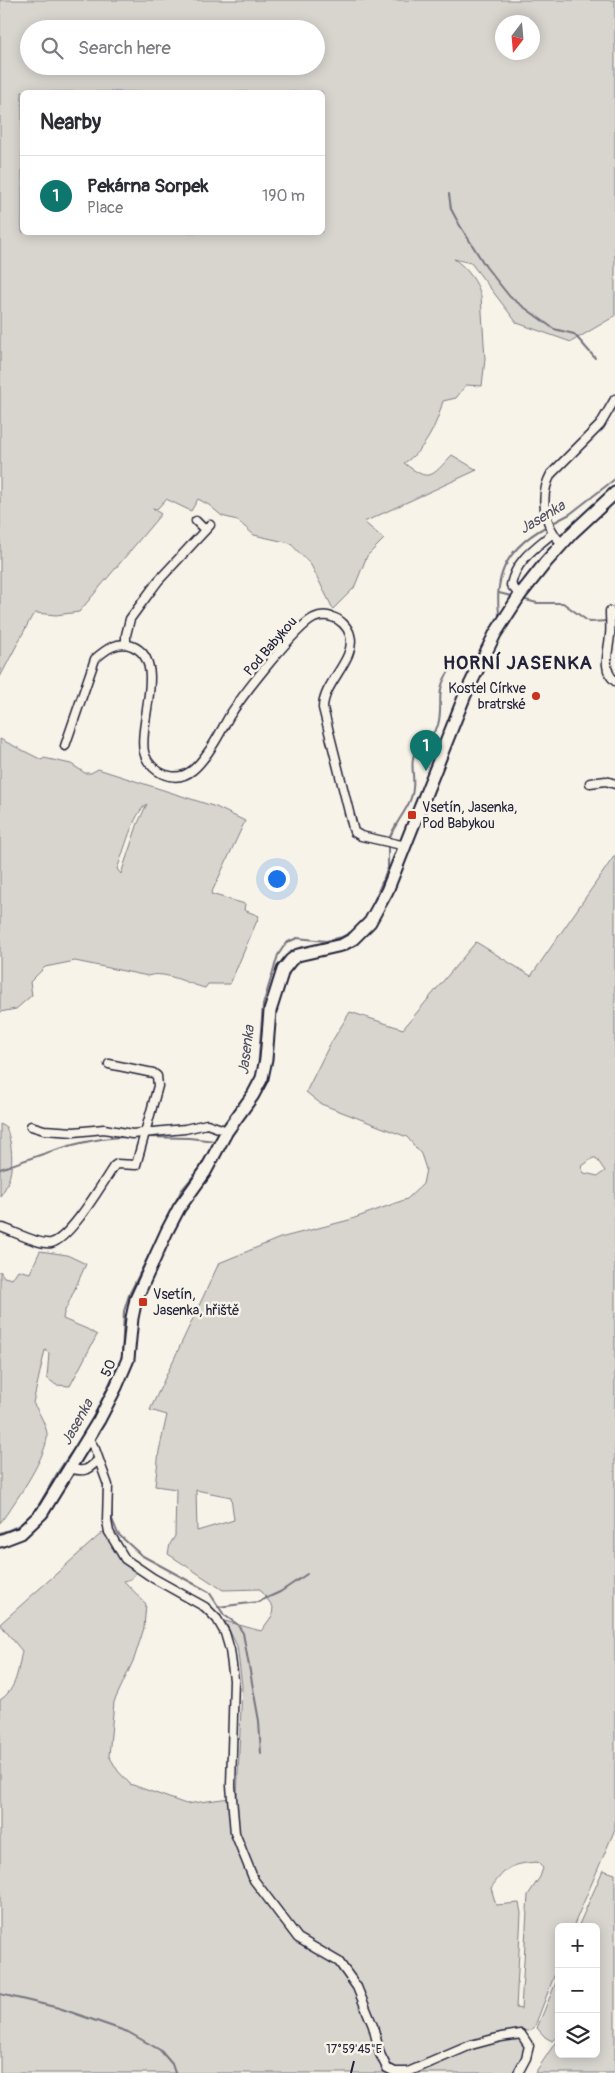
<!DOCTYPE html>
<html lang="en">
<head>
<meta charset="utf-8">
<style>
  :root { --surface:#fff; --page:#f2f2f3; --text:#2b2b33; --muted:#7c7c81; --line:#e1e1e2; --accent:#0f766e }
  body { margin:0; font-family:Pangolin,sans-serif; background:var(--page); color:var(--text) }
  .controls { position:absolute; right:15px; bottom:15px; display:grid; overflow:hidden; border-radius:8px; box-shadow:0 2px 12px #0003 }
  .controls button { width:45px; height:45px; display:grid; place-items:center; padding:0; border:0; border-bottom:1px solid var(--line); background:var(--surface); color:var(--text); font:25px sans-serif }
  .compass { position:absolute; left:495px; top:15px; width:45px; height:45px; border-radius:50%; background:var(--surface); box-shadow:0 2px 12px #0003; rotate:196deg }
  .you { position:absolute; left:276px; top:878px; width:18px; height:18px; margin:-12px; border:4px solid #fff; border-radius:50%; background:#1a73e8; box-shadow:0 0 0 8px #1a73e833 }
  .badge { display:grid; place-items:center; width:32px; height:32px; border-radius:50%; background:var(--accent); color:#fff; font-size:16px; font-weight:700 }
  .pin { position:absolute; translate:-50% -41px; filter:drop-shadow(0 1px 2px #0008) }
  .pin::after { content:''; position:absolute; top:26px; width:18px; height:15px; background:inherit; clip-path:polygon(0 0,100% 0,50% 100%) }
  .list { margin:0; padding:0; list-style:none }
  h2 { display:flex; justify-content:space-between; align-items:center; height:65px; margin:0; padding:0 20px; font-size:21px }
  h2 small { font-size:16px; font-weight:400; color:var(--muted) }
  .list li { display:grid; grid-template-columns:32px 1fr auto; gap:15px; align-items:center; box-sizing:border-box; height:80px; padding:0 20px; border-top:1px solid var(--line) }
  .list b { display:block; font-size:19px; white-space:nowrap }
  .list p { margin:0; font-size:16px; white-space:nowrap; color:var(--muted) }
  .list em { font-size:16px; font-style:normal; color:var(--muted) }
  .icon { flex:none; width:28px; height:28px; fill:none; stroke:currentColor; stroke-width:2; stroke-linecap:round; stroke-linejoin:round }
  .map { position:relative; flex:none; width:615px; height:2073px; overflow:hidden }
  .search { position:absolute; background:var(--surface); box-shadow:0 2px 12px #0003; left:20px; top:20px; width:305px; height:55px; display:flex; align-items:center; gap:12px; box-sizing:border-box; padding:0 18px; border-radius:28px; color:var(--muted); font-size:19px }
  .panel { position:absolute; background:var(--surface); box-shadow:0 2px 12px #0003; left:20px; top:90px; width:305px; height:145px; border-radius:8px }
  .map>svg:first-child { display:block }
  .green { fill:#d8d5cf; stroke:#7d7c85; fill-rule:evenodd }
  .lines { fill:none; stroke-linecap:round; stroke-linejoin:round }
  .stream { stroke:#76747f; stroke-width:2 }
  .street-casing { stroke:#22223b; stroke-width:11 }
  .secondary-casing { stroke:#22223b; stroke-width:15 }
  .street { stroke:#f7f3e8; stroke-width:8 }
  .secondary { stroke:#f7f3e8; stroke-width:11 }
  .ticks { fill:none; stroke:#22223b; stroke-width:2 }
  .poi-dot { fill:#c8321e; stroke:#f7f3e8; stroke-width:2 }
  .labels { text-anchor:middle; stroke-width:5; stroke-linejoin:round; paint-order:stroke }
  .street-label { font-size:14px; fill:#22223b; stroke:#f7f3e8 }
  .poi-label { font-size:14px; fill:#22223b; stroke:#f7f3e8; text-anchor:start }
  .water-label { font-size:15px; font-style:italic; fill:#535263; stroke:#f7f3e8 }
  .district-label { font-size:19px; font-weight:bold; letter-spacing:1px; fill:#22223b; stroke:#f7f3e8 }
  .ticks-label { font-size:12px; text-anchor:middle; fill:#22223b; stroke:#f7f3e8; stroke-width:5; stroke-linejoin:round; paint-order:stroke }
</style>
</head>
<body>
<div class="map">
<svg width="615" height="2073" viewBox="0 0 615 2073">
  <rect width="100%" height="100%" fill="#f7f3e8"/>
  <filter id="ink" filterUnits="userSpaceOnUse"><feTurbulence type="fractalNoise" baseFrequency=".02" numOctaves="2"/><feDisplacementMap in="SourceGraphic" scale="10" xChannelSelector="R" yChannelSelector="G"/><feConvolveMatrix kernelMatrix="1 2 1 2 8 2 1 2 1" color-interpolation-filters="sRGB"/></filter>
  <g filter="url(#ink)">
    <g class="green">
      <path d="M 0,0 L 615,0 L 615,316 L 571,342 L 517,323 L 471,263 L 454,259 C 466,267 478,282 481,296 L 485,359 L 482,386 L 466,385 L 456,398 L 443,401 C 436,426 426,449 404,463 C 430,483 431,477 452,455 L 477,470 L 364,522 L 384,539 L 367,556 L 354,588 L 333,609 L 311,565 L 290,543 L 254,535 L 237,520 L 222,516 L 209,505 L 198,499 L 191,511 L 166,499 L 157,509 L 152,508 L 161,514 L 79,612 L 56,615 L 36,613 L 32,616 L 0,677 ZM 502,22 L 532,22 L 532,52 L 502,52 ZM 29,29 L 316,29 L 316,66 L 29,66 ZM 22,92 L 322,92 L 322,232 L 22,232 Z"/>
      <path d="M 0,739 L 42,760 L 44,758 L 71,764 L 85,773 L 91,773 L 98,769 L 216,807 L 245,821 L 211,894 L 245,904 L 244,910 L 259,916 L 230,984 L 208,984 L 205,988 C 188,984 164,970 148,976 L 75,961 L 45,967 L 30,982 L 32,995 L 16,1009 L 0,1012 ZM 147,804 L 138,823 L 121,874 L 117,869 C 124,852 133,813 147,804 Z"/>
      <path d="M 615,855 L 615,1829 L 573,1927 L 559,1927 L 559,1963 L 535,2026 L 529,2031 L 512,2031 L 507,2034 L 519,2037 L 525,2046 L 523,2055 L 515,2073 L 0,2073 L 0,1700 C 17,1689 18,1669 22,1651 L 0,1624 L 103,1532 L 118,1550 L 138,1567 L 131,1579 L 124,1581 L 146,1604 L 144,1628 L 134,1659 L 114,1702 L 109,1756 L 118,1771 L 130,1784 L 186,1804 L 237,1797 L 242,1686 L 237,1646 L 225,1621 L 261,1631 L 272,1616 L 273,1607 L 260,1589 L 223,1590 L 168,1554 L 170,1544 L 175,1536 L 176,1489 L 155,1486 L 159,1451 L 167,1415 L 150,1410 L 219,1263 L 280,1238 L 349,1220 L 407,1199 L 423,1184 L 426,1169 L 421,1154 L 407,1137 L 321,1104 L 306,1092 L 329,1046 L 350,1012 L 403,1029 L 476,942 L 531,976 ZM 593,1158 L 596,1158 L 605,1171 L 598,1176 L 584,1173 L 581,1167 ZM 196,1490 L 231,1497 L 234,1520 L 197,1531 ZM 537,1862 L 543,1868 L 540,1877 L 528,1895 L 521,2009 L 516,2008 L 521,1913 L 519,1903 L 496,1905 L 491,1888 C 506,1867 511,1864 537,1862 Z"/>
      <path d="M 0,1124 L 6,1127 C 14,1148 15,1178 0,1196 Z"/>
      <path d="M 40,1251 L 67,1255 L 86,1264 L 64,1313 L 63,1319 L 87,1329 L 97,1335 L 70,1386 L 56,1385 L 47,1378 L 49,1353 L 45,1350 L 33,1403 C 38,1410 49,1430 47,1438 C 44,1461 14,1504 0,1523 L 0,1271 L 4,1277 L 12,1279 L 18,1270 L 30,1273 Z"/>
      <polygon points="603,1870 615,1874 615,2073 535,2073 559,2037 559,2054 596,2054 596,1927 578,1927"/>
      <polygon points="559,1975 559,2035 552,2041 545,2037 537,2028"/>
    </g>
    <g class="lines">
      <g class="stream">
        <polyline points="449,194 451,209 459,224 486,267 510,297 554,329 574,334 595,358"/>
        <polyline points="551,524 570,514 615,479"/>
        <polyline points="499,593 515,597"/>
        <polyline points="522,599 537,603 563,603 589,622 608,621"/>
        <path d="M 499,618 C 499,608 497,597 499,587 C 502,558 523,539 547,526"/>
        <path d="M 389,840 C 394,822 412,807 413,788 C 415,773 408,761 418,747 C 424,738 434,736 438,725 C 444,703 434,691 450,670 L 474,666"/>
        <polyline points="372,906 388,868 388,845"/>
        <polyline points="258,1069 263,1005 278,955 286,943 297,938 326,941 342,937 353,931 368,915"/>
        <polyline points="222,1128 251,1087"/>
        <polyline points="145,1137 189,1138 215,1141"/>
        <path d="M 0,1169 C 41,1155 84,1137 128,1137"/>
        <polyline points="91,1423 122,1357 124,1311 129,1295 181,1191 200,1168 220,1132"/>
        <polyline points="111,1497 112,1519 118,1534 141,1555 209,1592 224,1615 237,1624 243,1633 259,1721 261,1754"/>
        <path d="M 0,1533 C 35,1523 38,1505 55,1477 C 62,1465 71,1453 79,1442"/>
        <polyline points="218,1607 258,1602 280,1592 307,1574"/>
        <polyline points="0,1994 59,2008 128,2032 160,2050 172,2064 175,2073"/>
      </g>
      <g class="street-casing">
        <g id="street">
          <polyline points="196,521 205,530"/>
          <path d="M 562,544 C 544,526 539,496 551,474 L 600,425 L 615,399"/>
          <path d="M 520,595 L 511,585 C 516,560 535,548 553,533"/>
          <path d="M 610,611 C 610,619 611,628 610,635 C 609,650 601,670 615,681"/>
          <polyline points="126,644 126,635 130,619 138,608 158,581 210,525"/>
          <path d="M 65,746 L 95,659 C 105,650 118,640 132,646 C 168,660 138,722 144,752 C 147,764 158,774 170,776 C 188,780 200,764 209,751 C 217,740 223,727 230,715 C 242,696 296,626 314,618 C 320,615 326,615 332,617 C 340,619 348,627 350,635 C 357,659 323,683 323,708 L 354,832 L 361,836 L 406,846"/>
          <polyline points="590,783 606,781 615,784"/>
          <polyline points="31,1126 44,1130 74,1132 104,1129 132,1134 185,1129 207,1124 227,1131"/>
          <path d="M 3,1228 C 15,1232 39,1245 51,1243 C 70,1239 102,1184 114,1166 L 117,1164 L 136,1165 L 158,1086 L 157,1076 L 153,1073 L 109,1064"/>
          <polyline points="88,1438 95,1449 108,1485 107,1521 109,1532 125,1559 153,1578 205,1607 217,1619 225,1633 230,1650 234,1680 231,1786 235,1833 254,1880 298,1938 339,1962 357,1987 373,2026 380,2054 387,2068 395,2072 408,2072 471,2045 501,2037 521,2034 529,2046 526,2058 518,2073"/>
          <path d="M 69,1468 C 84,1473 88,1470 98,1460"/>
        </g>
      </g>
      <g class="secondary-casing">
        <polyline id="secondary" points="0,1541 21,1533 42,1513 99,1420 116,1387 128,1359 132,1318 136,1299 167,1231 179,1208 205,1172 227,1131 253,1095 262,1078 266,1059 270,1011 283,970 291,960 298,955 342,945 353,939 370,922 387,891 465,695 495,634 520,595 546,562 572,533 615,493"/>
      </g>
      <use href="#street" class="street"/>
      <use href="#secondary" class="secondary"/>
    </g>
  </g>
  <path class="ticks" d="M 351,2073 L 354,2061"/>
  <g class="poi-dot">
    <circle cx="536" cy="696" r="5"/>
    <rect x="407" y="810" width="10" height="10" rx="2.5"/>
    <rect x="138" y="1297" width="10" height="10" rx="2.5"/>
  </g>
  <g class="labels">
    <g class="street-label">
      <text transform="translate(270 646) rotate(-49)" y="5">Pod Babykou</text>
      <text transform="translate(108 1368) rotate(-67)" y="5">50</text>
    </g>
    <g class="poi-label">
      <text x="526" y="693" text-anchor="end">Kostel Církve<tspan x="526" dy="16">bratrské</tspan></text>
      <text x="422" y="812">Vsetín, Jasenka,<tspan x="422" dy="16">Pod Babykou</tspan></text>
      <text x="153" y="1299">Vsetín,<tspan x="153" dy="16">Jasenka, hřiště</tspan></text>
    </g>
    <g class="water-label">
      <text transform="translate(542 517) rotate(-31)" y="5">Jasenka</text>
      <text transform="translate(246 1050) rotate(-83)" y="5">Jasenka</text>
      <text transform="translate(77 1422) rotate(-61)" y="5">Jasenka</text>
    </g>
    <g class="district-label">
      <text x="518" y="669">HORNÍ JASENKA</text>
    </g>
  </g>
  <g class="ticks-label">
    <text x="354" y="2053">17°59'45"E</text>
  </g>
</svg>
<div class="controls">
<button>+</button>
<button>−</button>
<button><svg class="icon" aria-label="layers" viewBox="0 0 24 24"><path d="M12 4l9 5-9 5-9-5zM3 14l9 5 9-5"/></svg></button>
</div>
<svg class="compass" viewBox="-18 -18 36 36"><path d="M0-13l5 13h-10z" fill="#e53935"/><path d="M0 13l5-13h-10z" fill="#7c7c81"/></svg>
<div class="you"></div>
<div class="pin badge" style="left:426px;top:771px">1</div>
<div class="search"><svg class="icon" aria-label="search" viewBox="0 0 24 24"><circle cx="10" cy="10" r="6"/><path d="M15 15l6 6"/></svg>Search here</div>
<section class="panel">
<h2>Nearby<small></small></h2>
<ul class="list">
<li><span class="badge">1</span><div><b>Pekárna Sorpek</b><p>Place</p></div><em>190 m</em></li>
</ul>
</section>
</div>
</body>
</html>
